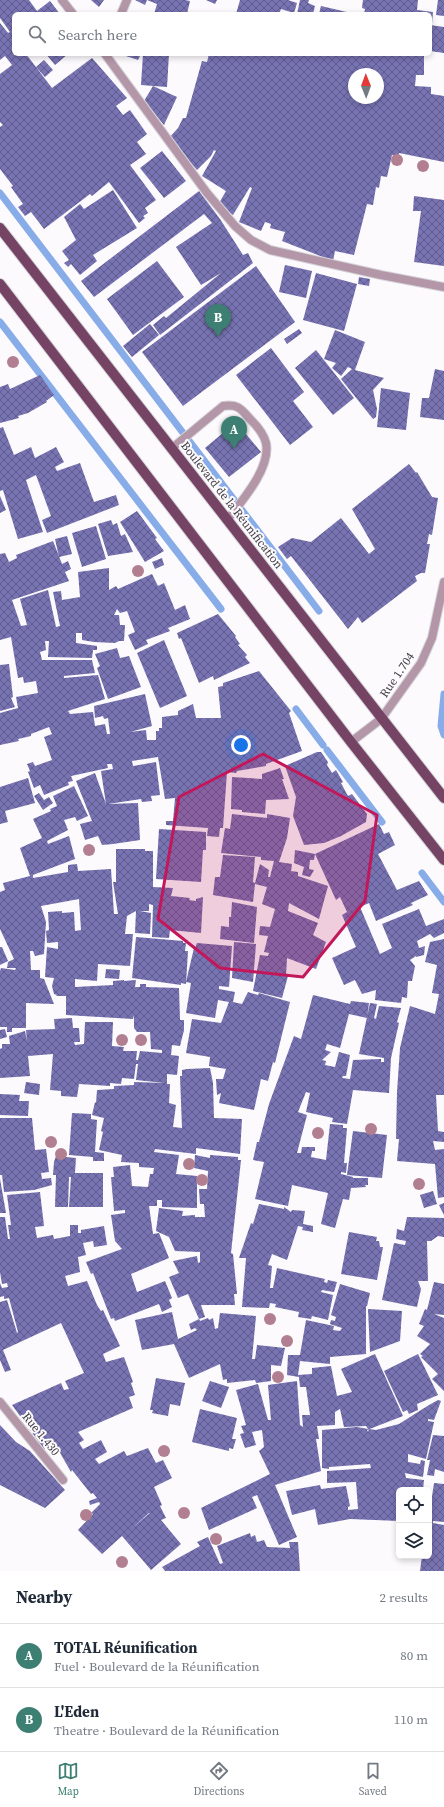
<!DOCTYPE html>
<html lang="en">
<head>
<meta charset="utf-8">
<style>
  :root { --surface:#fff; --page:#f2f2f3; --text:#1f2937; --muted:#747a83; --line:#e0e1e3; --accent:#3d8073 }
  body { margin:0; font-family:"Source Serif 4",serif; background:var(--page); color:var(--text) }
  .controls { position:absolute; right:12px; bottom:12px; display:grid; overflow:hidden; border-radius:6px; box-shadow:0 2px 6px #0003 }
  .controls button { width:36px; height:36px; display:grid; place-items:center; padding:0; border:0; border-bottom:1px solid var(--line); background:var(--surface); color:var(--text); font:20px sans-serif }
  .compass { position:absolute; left:348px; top:68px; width:36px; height:36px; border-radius:50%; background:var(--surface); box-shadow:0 2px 6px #0003; rotate:359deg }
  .you { position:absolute; left:241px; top:745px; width:14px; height:14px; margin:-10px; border:3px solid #fff; border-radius:50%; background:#1a73e8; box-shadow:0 0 0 6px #1a73e833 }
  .badge { display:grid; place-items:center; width:26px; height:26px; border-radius:50%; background:var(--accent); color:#fff; font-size:13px; font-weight:700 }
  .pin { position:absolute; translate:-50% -33px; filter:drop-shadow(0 1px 2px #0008) }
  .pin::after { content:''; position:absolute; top:21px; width:14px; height:12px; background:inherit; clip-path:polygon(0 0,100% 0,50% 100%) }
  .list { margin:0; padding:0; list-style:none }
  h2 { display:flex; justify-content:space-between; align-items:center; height:52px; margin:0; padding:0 16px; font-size:17px }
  h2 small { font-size:13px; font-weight:400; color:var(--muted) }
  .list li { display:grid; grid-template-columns:26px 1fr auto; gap:12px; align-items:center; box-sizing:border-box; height:64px; padding:0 16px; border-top:1px solid var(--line) }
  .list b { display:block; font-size:15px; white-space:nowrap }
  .list p { margin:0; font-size:13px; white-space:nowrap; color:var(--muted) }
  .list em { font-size:13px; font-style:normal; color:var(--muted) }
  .icon { flex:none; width:22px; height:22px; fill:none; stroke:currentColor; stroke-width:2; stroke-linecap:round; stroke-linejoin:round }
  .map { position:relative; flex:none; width:444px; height:1571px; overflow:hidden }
  .search { position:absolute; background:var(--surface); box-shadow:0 2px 6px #0003; left:12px; right:12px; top:12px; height:44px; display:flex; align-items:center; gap:10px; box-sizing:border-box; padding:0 14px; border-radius:6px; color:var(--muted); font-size:15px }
  .sheet { height:180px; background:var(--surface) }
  nav { display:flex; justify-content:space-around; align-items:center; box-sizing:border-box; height:56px; border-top:1px solid var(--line); background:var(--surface); font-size:11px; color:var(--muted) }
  nav a { display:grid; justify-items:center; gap:2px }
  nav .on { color:var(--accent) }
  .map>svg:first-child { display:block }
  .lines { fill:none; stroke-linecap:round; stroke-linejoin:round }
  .stream { stroke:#87ace8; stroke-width:7 }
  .building { fill:url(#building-cross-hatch); fill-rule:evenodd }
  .service-casing { stroke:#d6d4d8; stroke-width:10 }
  .minor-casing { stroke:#d6d4d8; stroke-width:10 }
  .tertiary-casing { stroke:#d6d4d8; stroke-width:10 }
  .primary-casing { stroke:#d6d4d8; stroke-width:12 }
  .service { stroke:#b496a9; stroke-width:8 }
  .minor { stroke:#b496a9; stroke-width:8 }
  .tertiary { stroke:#b496a9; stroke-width:8 }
  .primary { stroke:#754465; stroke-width:10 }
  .tree { fill:#b27f90 }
  .marked { fill:#c2185b; fill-opacity:0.2; stroke:#c2185b; stroke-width:3; stroke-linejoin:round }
  .labels { text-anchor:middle; stroke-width:4; stroke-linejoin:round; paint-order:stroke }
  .street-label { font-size:12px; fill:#3f3b42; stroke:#fcfafd }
</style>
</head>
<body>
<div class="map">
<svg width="444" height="1571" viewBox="0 0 444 1571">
  <defs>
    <pattern id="building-cross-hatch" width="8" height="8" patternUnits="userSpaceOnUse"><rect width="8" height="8" fill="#7873b3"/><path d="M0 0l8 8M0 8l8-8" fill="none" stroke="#5f5b8b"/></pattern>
  </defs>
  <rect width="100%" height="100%" fill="#fcfafd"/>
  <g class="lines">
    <g class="stream">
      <polyline points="0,193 319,611"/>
      <polyline points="0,322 221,609"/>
      <polyline points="444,694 441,726 444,735"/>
      <polyline points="296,709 323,745"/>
      <polyline points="327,750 382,822"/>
      <polyline points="422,873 444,902"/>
    </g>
  </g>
  <g class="building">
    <polygon points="0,0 29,0 37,11 50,1 60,14 14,14 14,54 26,54 52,88 92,58 127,98 116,106 123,115 130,110 147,134 137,142 146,154 130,165 156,200 145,208 148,213 143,216 145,218 139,223 109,182 92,196 90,194 44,229 31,212 25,216 18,207 23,204 11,187 13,186 0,169 0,127 3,125 0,122 0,74 12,65 5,56 0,60 0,23 8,33 10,32 0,18"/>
    <polygon points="91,0 104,0 99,7"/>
    <polygon points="135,0 185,0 190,1 187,14 154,14 157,4 147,0 145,5"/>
    <polygon points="206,0 217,0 215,4"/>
    <polygon points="240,0 288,0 297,3 294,13 281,9 279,14 236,14"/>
    <polygon points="300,0 309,0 308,3 315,6 313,14 297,14"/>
    <polygon points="363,0 418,0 417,10 433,12 432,23 430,23 430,14 364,14 365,9 362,8"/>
    <polygon points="438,0 444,0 444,16 436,15"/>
    <polygon points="321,6 351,13 351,14 319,14"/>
    <polygon points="430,25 444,27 444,53 430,51"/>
    <polygon points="46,54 68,54 55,65"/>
    <polygon points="120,54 141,54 138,60"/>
    <polygon points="143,54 169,54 167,87 141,85"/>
    <path d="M 209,54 L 424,55 L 424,75 L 416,75 L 415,86 L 431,87 L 431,94 L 444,96 L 444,162 L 399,153 L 398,157 L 392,155 L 387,177 L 381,176 L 379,188 L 376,187 L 373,205 L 367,204 L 354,255 L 335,251 L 333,261 L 282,241 L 285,232 L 270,228 L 271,224 L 265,222 L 261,231 L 239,222 L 252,188 L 250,187 L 233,215 L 218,205 L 226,191 L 202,176 L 216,151 L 214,150 L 211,156 L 197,170 L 169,138 L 178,128 L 183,118 L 186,118 L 202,61 L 207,62 ZM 354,74 L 378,74 L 378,98 L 354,98 Z"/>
    <polygon points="44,60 53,70 45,77 36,67"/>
    <polygon points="153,86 177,97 164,125 144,101"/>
    <polygon points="162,151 186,181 164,198 140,168"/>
    <polygon points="113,190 137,228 93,255 97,261 80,275 71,264 68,267 64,263 69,260 62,251 76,240 64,217 80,204 84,209"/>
    <polygon points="199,191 220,219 243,255 248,253 253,263 160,335 153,325 164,316 166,318 221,273 201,285 176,247 212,223 204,214 94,297 81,281"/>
    <polygon points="414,196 444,200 444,266 414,262 421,211 413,211"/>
    <polygon points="157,261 184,297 133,335 107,299"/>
    <polygon points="285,265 312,271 306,298 279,292"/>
    <polygon points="256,266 295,322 183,406 142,352"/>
    <polygon points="316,273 357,284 344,331 303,320"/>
    <polygon points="359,277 370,279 369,286 358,284"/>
    <polygon points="150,324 159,335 132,357 123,346"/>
    <polygon points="299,329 302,333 287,344 284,339"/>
    <polygon points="335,330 365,342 355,370 384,378 373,390 377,409 376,417 373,419 341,379 352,369 348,367 341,376 332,368 336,363 324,359"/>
    <polygon points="271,348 304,392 293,401 313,427 290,445 236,375"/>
    <polygon points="316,350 354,398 333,415 295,368"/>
    <polygon points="435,369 444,371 444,420 420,417 422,398 429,398"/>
    <polygon points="40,375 54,395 46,401 47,402 28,413 18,416 19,418 0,423 0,387 8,384 10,389"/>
    <polygon points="381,388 410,393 406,430 377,427"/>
    <polygon points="236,422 261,452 229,477 205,448"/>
    <polygon points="3,427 14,455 31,447 35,458 56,447 64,462 55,467 57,471 80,463 94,502 116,495 119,505 47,533 42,520 51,516 36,475 26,480 43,532 18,539 3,490 0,491 0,428"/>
    <polygon points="409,464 416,473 417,472 432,497 438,498 432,535 429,534 427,544 430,544 425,573 421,573 415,576 417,581 362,623 358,617 348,629 291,556 287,559 278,547 292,538 311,542 341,518 369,554 375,549 352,509"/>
    <polygon points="0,496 6,510 0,513"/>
    <polygon points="137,511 157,538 155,539 164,551 145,562 120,522"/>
    <polygon points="111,520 113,525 117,523 121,536 125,534 133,552 108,556 98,524"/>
    <polygon points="96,526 106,559 82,567 72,533"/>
    <polygon points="67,536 72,554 59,557 55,539"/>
    <polygon points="53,541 62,564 68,561 71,569 65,572 69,581 12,600 21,626 27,625 20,599 48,590 56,627 60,626 53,592 61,591 62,600 80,597 78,572 109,568 109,590 116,586 118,589 152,574 158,586 164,583 175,610 185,605 190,619 168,628 170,631 146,640 148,644 135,650 128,635 135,632 127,611 120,613 117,609 114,615 119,615 120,625 125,625 124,641 119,641 115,643 94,642 82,640 82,633 76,633 76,643 97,646 97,650 93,650 92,658 48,657 49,641 45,641 46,650 40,652 42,660 92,660 95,673 64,676 64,678 98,675 105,699 68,711 70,714 93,712 95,726 105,724 107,734 110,734 108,718 104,719 103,716 95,718 94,706 145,694 152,726 130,732 146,730 147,740 156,740 156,731 159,731 159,728 162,728 162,717 178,715 178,711 193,704 196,718 221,718 218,687 223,686 223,683 259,671 291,711 289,713 302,751 266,764 266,766 237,771 236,773 227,772 223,828 220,828 219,837 207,836 208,828 166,825 166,821 173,821 175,798 165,799 158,757 132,761 133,766 156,762 160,795 151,796 152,801 142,802 141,799 108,804 138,803 140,840 113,844 102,845 98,836 85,840 80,824 92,821 76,781 95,773 106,804 101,771 113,769 112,764 107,764 108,768 71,776 73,781 68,782 69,785 44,795 40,785 34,788 28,772 30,771 27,764 33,762 35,766 52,760 44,737 52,734 49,727 31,734 31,736 18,739 19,741 0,745 0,713 18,708 16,697 38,693 36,681 24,683 23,677 18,678 11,637 0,640 0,554 5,553 9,562 17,558 16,555"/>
    <polygon points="162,558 164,565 155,569 152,562"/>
    <polygon points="218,614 236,636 235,637 240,644 238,645 247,655 245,657 250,663 214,680 213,676 199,683 181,638 179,639 177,633"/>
    <polygon points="164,640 187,696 160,708 137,653"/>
    <polygon points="117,648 120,658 129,656 141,687 108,699 97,668 100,666 95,654"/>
    <polygon points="9,664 13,697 11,698 15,707 0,711 0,665"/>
    <polygon points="317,752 321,752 328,762 327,765 332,773 336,770 343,782 341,783 348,796 352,794 367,814 366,822 341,836 324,843 304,845 293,816 296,797 285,766"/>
    <polygon points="280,768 284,779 282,779 289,799 266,800 265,814 242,812 242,810 231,809 232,777 262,779 262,774"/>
    <polygon points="28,778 35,803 5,811 8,822 0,824 0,787"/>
    <polygon points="74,786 88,816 77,821 75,817 64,820 68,830 47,841 48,844 69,836 75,859 33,875 33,878 68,872 68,865 77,864 78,871 111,869 114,914 118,914 113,882 116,882 116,849 145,849 145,851 153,851 153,887 173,888 171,896 190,898 189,900 196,901 196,899 203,897 201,933 170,930 169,938 152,937 153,905 149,904 149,911 140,911 151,913 150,934 135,933 136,911 127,916 125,934 133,934 130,966 98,964 97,981 75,979 75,987 113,985 113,981 124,980 124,981 136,980 135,987 140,987 140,984 146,984 146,987 179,988 180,1020 184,1020 184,1030 180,1046 172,1045 171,1055 179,1056 177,1075 167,1074 167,1084 170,1084 169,1103 176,1105 173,1127 182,1128 180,1076 182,1076 182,1070 187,1069 210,1068 213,1083 214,1118 242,1119 240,1154 196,1148 196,1154 155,1149 154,1152 179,1155 176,1174 197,1176 197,1208 162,1207 162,1200 157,1200 157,1206 149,1206 153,1234 159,1233 169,1258 131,1274 137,1292 165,1281 172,1298 169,1300 172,1307 162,1312 159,1304 115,1321 114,1318 111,1319 93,1273 91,1274 86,1262 122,1249 115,1241 111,1215 125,1213 125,1210 114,1211 111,1177 114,1177 113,1167 130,1165 132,1186 148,1187 150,1174 153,1174 154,1168 139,1167 139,1163 121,1162 122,1155 99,1150 103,1132 101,1131 104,1118 92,1115 95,1102 96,1103 97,1090 114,1089 114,1086 134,1085 134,1082 165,1083 136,1080 138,1064 136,1064 134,1079 122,1078 121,1084 110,1083 110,1086 79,1084 77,1097 61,1096 61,1091 50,1090 53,1054 28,1056 30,1076 0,1078 0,1049 2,1048 2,1044 10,1044 9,1036 25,1031 27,1041 26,1030 55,1029 54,1019 72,1018 73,1028 79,1028 80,1042 74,1042 75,1045 84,1044 85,1022 113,1022 112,1046 124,1047 123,1051 137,1051 136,1060 138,1060 140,1051 162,1053 162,1050 151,1049 150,1032 137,1032 134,1028 134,1015 133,1019 66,1015 66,996 56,996 57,995 54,994 52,986 54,978 45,977 47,947 58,949 58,942 47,943 46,931 49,930 48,912 62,911 62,913 74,912 75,931 81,930 79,899 41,906 46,922 44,954 35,956 33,951 30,951 31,970 40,970 40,978 44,979 54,1004 26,1003 26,1028 12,1028 12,1032 7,1032 7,1027 0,1027 0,971 1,968 15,970 16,968 7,968 8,962 14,959 0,929 0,892 5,890 3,883 30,876 20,848 42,838 33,819 51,811 50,809 57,806 53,796"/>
    <polygon points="39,793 44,800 49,797 53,803 43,810 34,796"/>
    <polygon points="232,814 267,818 267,814 290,818 287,838 279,862 292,864 291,871 298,872 298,876 328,886 319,919 289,903 288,911 318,923 313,935 326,942 316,969 287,958 286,976 288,976 282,998 253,991 260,955 268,956 269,953 264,952 268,936 259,935 260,926 270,927 275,909 262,904 267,887 255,884 253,902 213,895 215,877 220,877 223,855 255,857 253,882 255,883 260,864 269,870 268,877 270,877 274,861 261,860 261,857 221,853 225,828 230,829"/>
    <polygon points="379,824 384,834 389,832 395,845 378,854 397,890 419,881 428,895 411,903 413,905 376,921 369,903 360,907 380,954 392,948 382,924 419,909 426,926 444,919 444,933 434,938 430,934 417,941 419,948 425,946 424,955 416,957 416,956 410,960 415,966 412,981 408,981 407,998 402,997 401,1003 375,1000 376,990 362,994 355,980 344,985 332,958 356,947 342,915 347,912 340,897 336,900 315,854 314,860 310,860 309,869 314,870 310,877 302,875 304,867 294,863 295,850 315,854"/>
    <polygon points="159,829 206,832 206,850 203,850 201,882 156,879"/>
    <polygon points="232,902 257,907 254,943 220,939 221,926 229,927 229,917 231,917"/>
    <polygon points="136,937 183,941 183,943 186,943 185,951 188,951 186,984 181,983 181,985 132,978"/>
    <polygon points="444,939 444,1095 436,1095 438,1131 444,1132 444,1142 433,1141 435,1150 444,1149 444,1197 438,1198 435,1164 397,1161 399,1139 396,1139 397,1092 400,1048 410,1006 435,1014 439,994 432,993 437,965 425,962 430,942"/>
    <polygon points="234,942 256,944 253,982 232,978"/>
    <polygon points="197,943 232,946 229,987 219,986 219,989 235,992 233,1002 242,1004 248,992 258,995 259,993 290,1002 275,1063 273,1062 268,1081 261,1079 254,1110 219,1103 221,1093 217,1095 216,1079 223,1079 226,1069 209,1066 210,1057 186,1053 192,1019 221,1023 229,1002 218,1000 215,1018 186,1013 191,983 186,982 194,948 195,948"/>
    <polygon points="0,947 2,947 8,961 0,965"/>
    <polygon points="106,969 120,970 119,979 105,978"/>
    <polygon points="313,995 350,1004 351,1001 369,1003 367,1018 349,1014 340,1048 327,1044 325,1050 331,1052 322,1060 326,1061 325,1065 335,1067 339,1052 350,1055 346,1076 343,1076 342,1078 350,1079 353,1060 381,1059 381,1062 384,1062 384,1058 359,1054 370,1003 377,1004 374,1018 376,1019 379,1006 401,1008 397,1022 399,1023 391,1058 389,1093 353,1090 347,1124 332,1122 333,1118 306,1112 310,1093 306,1092 298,1112 307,1115 297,1153 301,1153 302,1147 315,1147 315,1151 312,1151 311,1157 326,1160 330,1124 343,1125 343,1128 347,1128 344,1163 347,1163 346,1173 341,1172 341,1174 353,1177 353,1178 368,1178 368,1185 365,1185 366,1187 351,1188 349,1200 343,1199 335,1228 321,1224 328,1193 292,1185 288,1206 255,1199 264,1162 253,1160 257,1142 259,1142 269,1104 294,1036 301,1039"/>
    <polygon points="5,1029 7,1037 0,1039 0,1030"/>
    <polygon points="26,1082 40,1084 39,1095 24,1093"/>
    <polygon points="0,1094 20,1095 19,1101 29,1101 28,1116 0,1115"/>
    <polygon points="72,1113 91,1114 91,1119 97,1120 95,1152 104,1153 104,1161 93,1161 93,1157 69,1155"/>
    <polygon points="0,1118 32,1118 35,1150 46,1149 49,1172 41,1173 42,1179 51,1178 52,1185 34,1190 4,1192 2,1175 0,1175"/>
    <polygon points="353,1131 387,1135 382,1178 347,1175"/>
    <polygon points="195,1155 210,1158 210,1155 238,1157 238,1160 241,1160 231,1253 233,1254 237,1294 234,1294 235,1305 201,1305 205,1317 199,1319 188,1294 178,1298 169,1277 179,1273 173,1261 197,1256 198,1263 200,1262 200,1252 175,1251 169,1237 156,1231 159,1208 183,1211 182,1216 195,1215 195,1217 205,1217 204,1204 200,1204 199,1189 207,1189 208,1171 194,1168"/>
    <polygon points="56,1156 76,1158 75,1173 103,1173 103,1207 69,1207 71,1177 69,1177 68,1207 55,1207 56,1175 53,1175 54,1162"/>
    <polygon points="0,1179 6,1213 0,1213"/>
    <polygon points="433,1191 437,1204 424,1208 420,1195"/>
    <path d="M 40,1192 L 44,1226 L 35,1227 L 37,1238 L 53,1235 L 54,1239 L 70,1236 L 70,1225 L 78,1225 L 78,1233 L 81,1233 L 81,1230 L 104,1226 L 107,1245 L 94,1247 L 93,1241 L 83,1243 L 86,1255 L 78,1257 L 80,1272 L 65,1276 L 68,1286 L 87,1281 L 97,1305 L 101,1311 L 103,1310 L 120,1346 L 103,1354 L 106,1362 L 124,1357 L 133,1382 L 131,1383 L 135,1395 L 129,1397 L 133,1408 L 78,1432 L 84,1440 L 79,1443 L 83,1449 L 101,1440 L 107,1452 L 95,1459 L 99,1464 L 124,1451 L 127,1456 L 148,1448 L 156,1463 L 163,1460 L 172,1478 L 154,1487 L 162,1505 L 160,1506 L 166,1518 L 161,1520 L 181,1544 L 151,1570 L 122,1536 L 102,1554 L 78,1530 L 93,1514 L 91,1513 L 100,1504 L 99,1502 L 90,1505 L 89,1501 L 97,1498 L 93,1493 L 91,1494 L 72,1470 L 71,1472 L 55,1444 L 52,1446 L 51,1444 L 44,1449 L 12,1405 L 61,1383 L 64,1390 L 69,1389 L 65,1381 L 84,1373 L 61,1323 L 3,1350 L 11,1370 L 5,1372 L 0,1360 L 0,1302 L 7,1300 L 17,1333 L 18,1332 L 9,1298 L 4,1299 L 4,1296 L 0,1297 L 0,1283 L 2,1288 L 8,1287 L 7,1283 L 2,1284 L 0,1272 L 0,1217 L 5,1217 L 8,1239 L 10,1239 L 8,1225 L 11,1225 L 7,1195 ZM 149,1513 L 150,1513 L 131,1529 Z"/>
    <polygon points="444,1203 444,1215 439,1205"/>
    <polygon points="259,1204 284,1209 284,1207 291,1212 292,1210 305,1211 303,1224 313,1226 313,1232 302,1230 303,1227 298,1226 287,1260 272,1254 268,1265 272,1266 270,1288 273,1288 277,1268 325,1279 324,1282 327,1283 328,1280 337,1282 334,1292 322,1290 321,1292 333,1295 328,1320 312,1316 311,1319 298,1317 299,1312 275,1307 276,1304 270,1303 269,1308 242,1307 246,1258 239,1258 251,1223 253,1224"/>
    <polygon points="407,1217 444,1218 444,1237 438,1236 431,1241 427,1241 428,1281 418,1281 421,1289 417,1307 382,1300 394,1243 405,1245 406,1241 396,1239 397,1229 404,1231"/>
    <polygon points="349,1232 377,1237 376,1241 379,1241 380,1247 383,1247 377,1280 341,1274"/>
    <polygon points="434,1282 444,1284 444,1315 434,1314 444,1318 444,1391 432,1379 438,1374 421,1357 423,1356 420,1354 430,1344 417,1336 424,1326 419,1324 425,1309 427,1310"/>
    <polygon points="340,1284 370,1293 367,1306 366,1306 366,1354 330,1357 330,1364 300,1361 298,1375 312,1374 312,1368 331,1366 337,1396 352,1392 341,1369 375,1354 403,1416 367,1430 368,1432 369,1429 376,1430 399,1424 429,1405 438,1400 441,1401 434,1420 428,1419 428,1421 434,1422 426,1459 408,1454 408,1462 420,1464 421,1460 425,1461 423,1477 405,1473 406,1478 424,1480 423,1490 399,1490 399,1521 350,1519 318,1525 315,1509 292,1515 286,1491 320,1485 321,1489 346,1486 350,1506 348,1507 348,1510 358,1509 356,1482 327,1483 327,1471 371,1468 370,1464 329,1467 329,1469 322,1468 322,1430 357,1427 368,1429 366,1426 344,1427 340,1409 335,1412 335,1425 317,1426 319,1439 316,1439 321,1471 275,1485 297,1537 279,1545 257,1495 252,1497 257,1508 209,1530 201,1508 270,1474 259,1451 264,1447 262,1430 252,1432 256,1445 245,1448 240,1434 244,1433 241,1426 246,1425 236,1390 258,1384 268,1420 271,1420 268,1385 297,1381 300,1425 303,1427 302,1415 310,1415 306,1387 300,1387 299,1377 287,1375 288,1355 300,1355 306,1320 334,1326 333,1330 340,1331 342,1328 330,1324 331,1320 335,1321 336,1317 331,1315"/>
    <polygon points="368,1309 402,1311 400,1341 370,1352"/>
    <polygon points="172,1312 178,1339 197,1330 195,1328 191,1330 189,1324 199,1319 200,1321 208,1318 209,1320 213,1318 215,1329 218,1328 220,1313 256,1316 252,1359 255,1359 257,1345 285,1348 281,1366 271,1365 271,1381 256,1383 255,1380 227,1383 227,1379 223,1380 220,1364 189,1378 174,1344 142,1350 135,1320"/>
    <polygon points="418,1354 438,1395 417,1404 418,1410 409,1414 407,1410 403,1412 384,1371"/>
    <polygon points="156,1378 185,1383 180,1406 170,1404 168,1416 152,1413 153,1410 150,1410"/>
    <polygon points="210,1381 229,1387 221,1408 202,1401"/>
    <polygon points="200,1409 237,1418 232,1439 236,1439 233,1449 229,1448 229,1451 192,1442"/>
    <polygon points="0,1425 16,1442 30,1451 65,1490 45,1508 0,1485"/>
    <polygon points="433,1435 444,1436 444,1472 435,1469 434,1476 427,1475 430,1460 427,1460"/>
    <polygon points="434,1483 444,1484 444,1522 433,1521 433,1523 444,1525 444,1571 420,1571 422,1556 429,1556 429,1497 432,1497"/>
    <polygon points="250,1533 251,1537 255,1535 257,1542 264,1540 267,1547 290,1548 289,1542 298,1542 300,1571 165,1571 162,1567 200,1546 197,1542 208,1537 220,1564 223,1563 217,1546"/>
  </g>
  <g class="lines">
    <g class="service-casing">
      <path id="service" d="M 171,449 L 223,406 C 239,404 241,409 251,420 C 256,425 264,435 266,443 C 271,468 242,501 227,520"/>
    </g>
    <g class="minor-casing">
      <g id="minor">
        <polyline points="62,0 73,14"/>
        <polyline points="121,14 127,0"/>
        <polyline points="105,54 207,193 235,226 251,240 270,250 381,275 444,287"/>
        <polyline points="0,1402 63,1480"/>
      </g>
    </g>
    <g class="tertiary-casing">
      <polyline id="tertiary" points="351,742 381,719 421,663 432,638 444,582"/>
    </g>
    <g class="primary-casing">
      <g id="primary">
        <polyline points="0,228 444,798"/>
        <polyline points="0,284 351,742 444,860"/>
      </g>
    </g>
    <use href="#service" class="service"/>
    <use href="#minor" class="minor"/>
    <use href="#tertiary" class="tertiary"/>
    <use href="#primary" class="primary"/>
  </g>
  <g class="tree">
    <circle cx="397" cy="160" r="6"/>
    <circle cx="423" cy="166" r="6"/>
    <circle cx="13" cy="362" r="6"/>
    <circle cx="138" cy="571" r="6"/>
    <circle cx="89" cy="850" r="6"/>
    <circle cx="122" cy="1040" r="6"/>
    <circle cx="141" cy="1040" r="6"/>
    <circle cx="371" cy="1129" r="6"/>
    <circle cx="318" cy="1133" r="6"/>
    <circle cx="51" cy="1142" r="6"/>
    <circle cx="61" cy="1154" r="6"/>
    <circle cx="189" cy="1164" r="6"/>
    <circle cx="202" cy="1180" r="6"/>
    <circle cx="419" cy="1184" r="6"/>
    <circle cx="270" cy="1319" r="6"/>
    <circle cx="287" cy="1341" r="6"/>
    <circle cx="278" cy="1377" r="6"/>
    <circle cx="164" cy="1451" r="6"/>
    <circle cx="184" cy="1513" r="6"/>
    <circle cx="86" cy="1515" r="6"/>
    <circle cx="216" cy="1539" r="6"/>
    <circle cx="122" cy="1562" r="6"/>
  </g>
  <path class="marked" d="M 263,754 L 377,815 L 365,901 L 303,977 L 220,968 L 158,919 L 179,797 Z"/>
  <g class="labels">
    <g class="street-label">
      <text transform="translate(232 505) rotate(52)" y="4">Boulevard de la Réunification</text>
      <text transform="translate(397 675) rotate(-56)" y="4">Rue 1.704</text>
      <text transform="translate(41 1434) rotate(51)" y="4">Rue 1.430</text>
    </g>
  </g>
</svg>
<div class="controls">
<button><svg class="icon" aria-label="locate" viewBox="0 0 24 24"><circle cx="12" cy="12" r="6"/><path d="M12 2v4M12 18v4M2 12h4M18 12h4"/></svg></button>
<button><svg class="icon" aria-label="layers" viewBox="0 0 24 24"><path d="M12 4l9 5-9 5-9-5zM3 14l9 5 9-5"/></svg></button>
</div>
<svg class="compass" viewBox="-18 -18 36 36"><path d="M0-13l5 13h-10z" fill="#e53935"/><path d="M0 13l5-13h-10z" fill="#747a83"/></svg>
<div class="you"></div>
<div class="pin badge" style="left:234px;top:449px">A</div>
<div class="pin badge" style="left:218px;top:337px">B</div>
<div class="search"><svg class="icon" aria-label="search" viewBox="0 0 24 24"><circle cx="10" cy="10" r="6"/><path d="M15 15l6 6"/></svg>Search here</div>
</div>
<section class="sheet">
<h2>Nearby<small>2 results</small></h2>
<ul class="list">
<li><span class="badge">A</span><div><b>TOTAL Réunification</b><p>Fuel · Boulevard de la Réunification</p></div><em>80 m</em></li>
<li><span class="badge">B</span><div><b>L'Eden</b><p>Theatre · Boulevard de la Réunification</p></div><em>110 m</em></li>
</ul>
</section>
<nav>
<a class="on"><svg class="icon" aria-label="map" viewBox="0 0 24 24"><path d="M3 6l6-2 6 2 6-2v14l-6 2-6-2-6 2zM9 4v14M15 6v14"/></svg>Map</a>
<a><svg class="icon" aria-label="directions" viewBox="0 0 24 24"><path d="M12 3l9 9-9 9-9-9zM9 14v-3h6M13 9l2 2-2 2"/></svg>Directions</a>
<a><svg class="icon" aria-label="saved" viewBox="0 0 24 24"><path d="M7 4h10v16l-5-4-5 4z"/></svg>Saved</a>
</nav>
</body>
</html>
